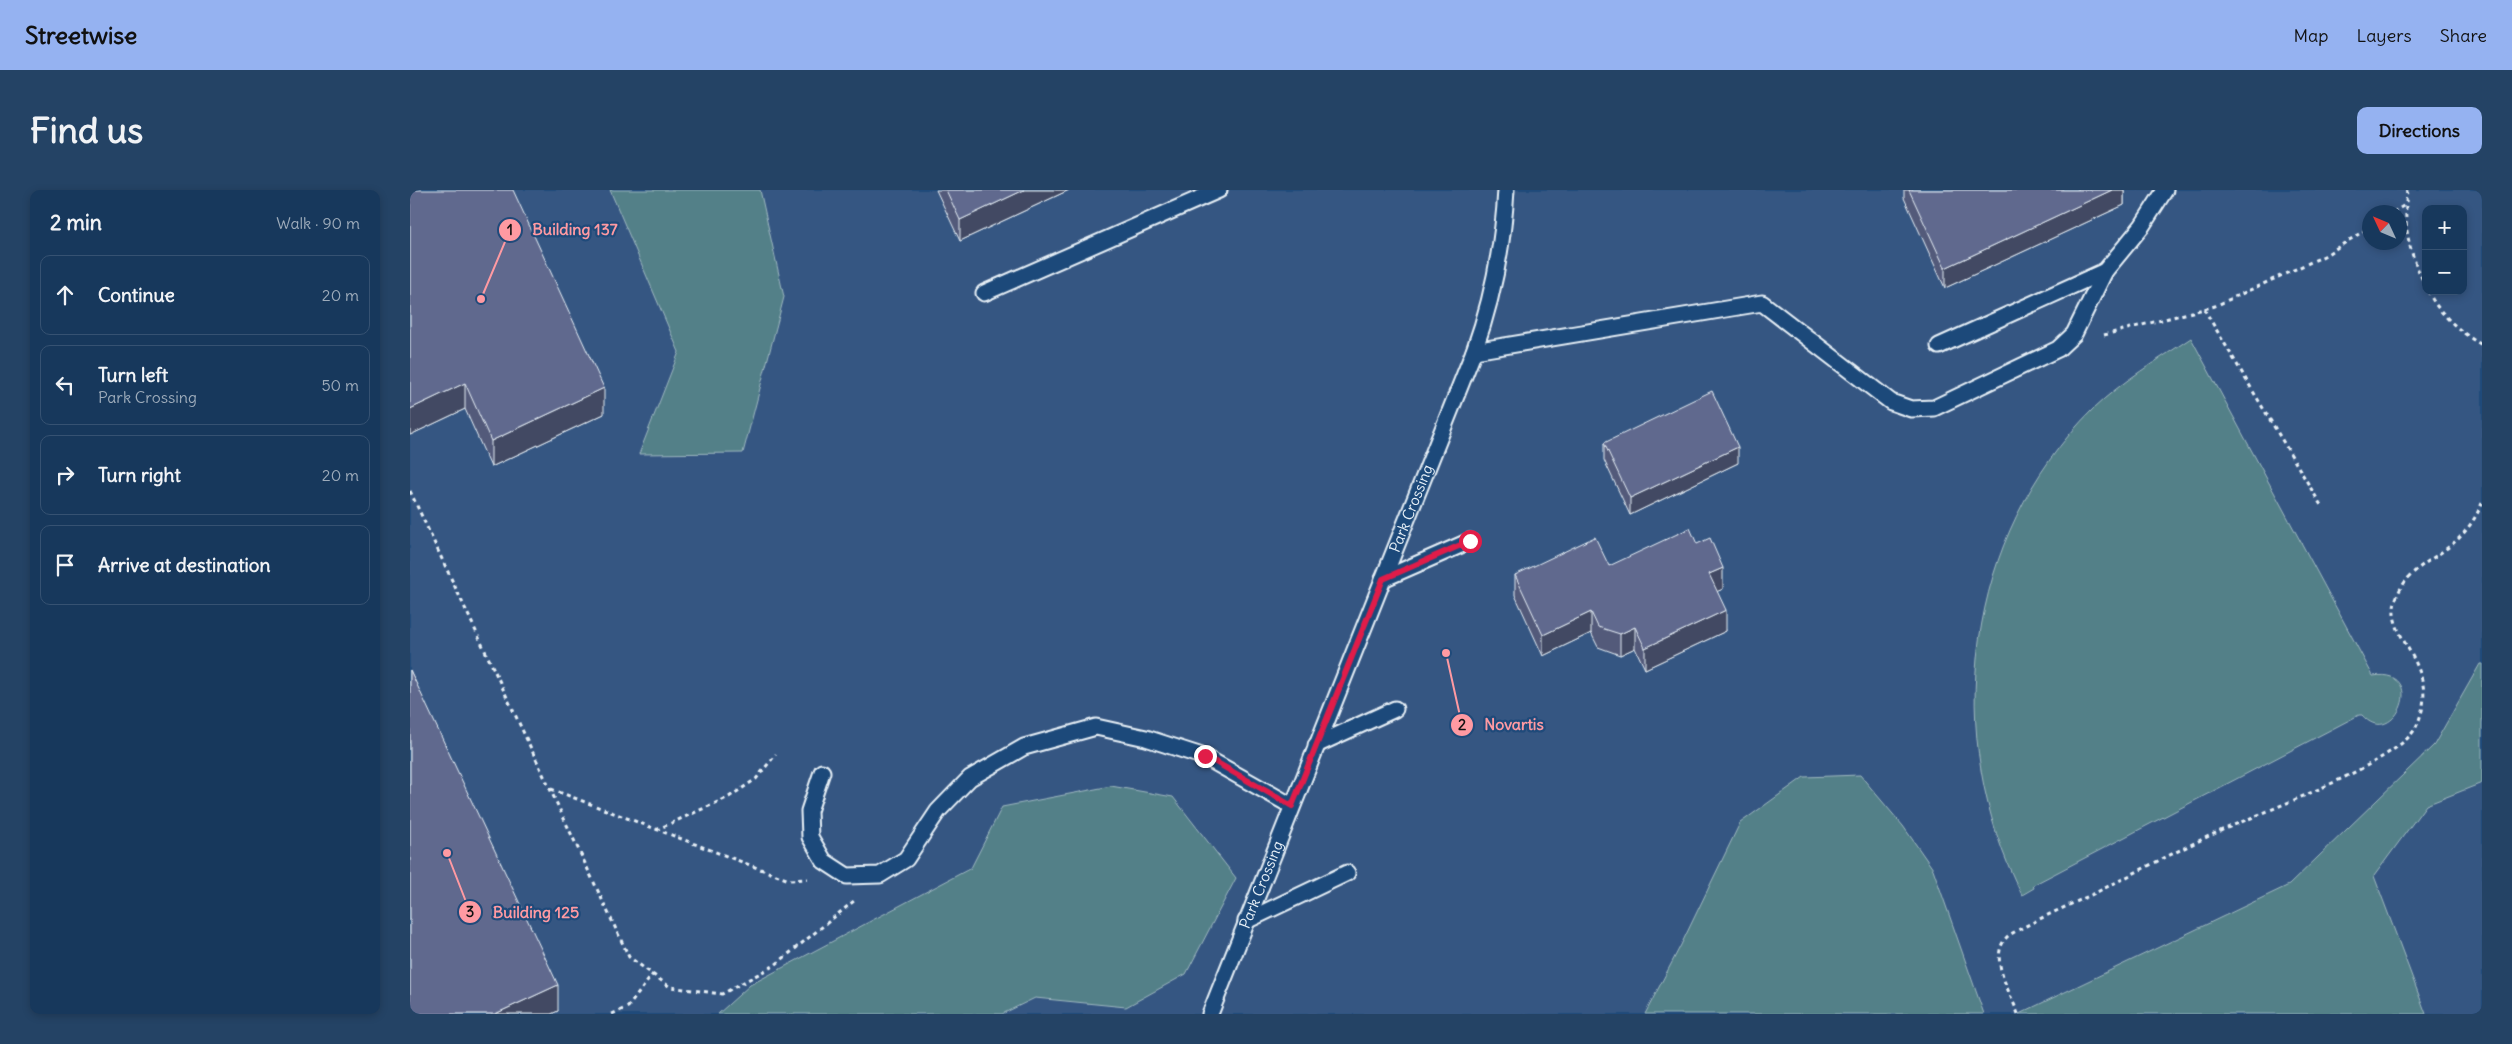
<!DOCTYPE html>
<html lang="en">
<head>
<meta charset="utf-8">
<style>
  :root { --surface:#17385c; --page:#244365; --text:#f1f3f6; --muted:#9eacbb; --line:#365272; --accent:#95b2f1 }
  body { margin:0; font-family:Delius,sans-serif; background:var(--page); color:var(--text) }
  .controls { position:absolute; right:15px; top:15px; display:grid; overflow:hidden; border-radius:10px; box-shadow:0 2px 8px #0003 }
  .controls button { width:45px; height:45px; display:grid; place-items:center; padding:0; border:0; border-bottom:1px solid var(--line); background:var(--surface); color:var(--text); font:25px sans-serif }
  .compass { position:absolute; left:1952px; top:15px; width:45px; height:45px; border-radius:50%; background:var(--surface); box-shadow:0 2px 8px #0003; rotate:314deg }
  .stop { position:absolute; width:15px; height:15px; margin:-11px; border:4px solid #e11d48; border-radius:50%; background:#fff }
  .stop.end { background:#e11d48; border-color:#fff; box-shadow:0 1px 5px #0008 }
  .list { margin:0; padding:0; list-style:none }
  h2 { display:flex; justify-content:space-between; align-items:center; height:65px; margin:0; padding:0 20px; font-size:21px }
  h2 small { font-size:16px; font-weight:400; color:var(--muted) }
  .list li { display:grid; grid-template-columns:32px 1fr auto; gap:15px; align-items:center; box-sizing:border-box; height:80px; margin:0 10px 10px; padding:0 10px; border:1px solid var(--line); border-radius:10px }
  .list b { display:block; font-size:19px; white-space:nowrap }
  .list p { margin:0; font-size:16px; white-space:nowrap; color:var(--muted) }
  .list em { font-size:16px; font-style:normal; color:var(--muted) }
  .icon { flex:none; width:28px; height:28px; fill:none; stroke:currentColor; stroke-width:2; stroke-linecap:round; stroke-linejoin:round }
  .map { position:relative; flex:none; width:2072px; height:824px; overflow:hidden; border-radius:10px }
  header { display:flex; align-items:center; gap:30px; box-sizing:border-box; height:70px; padding:0 25px; background:var(--accent); color:#111 }
  header strong { font-size:24px }
  nav { display:flex; gap:28px; margin-inline-start:auto; font-size:18px }
  .intro { display:flex; align-items:center; justify-content:space-between; box-sizing:border-box; height:120px; padding:0 30px }
  h1 { margin:0; font-size:35px }
  .button { padding:12px 22px; border-radius:10px; background:var(--accent); color:#111; font-size:18px; font-weight:700 }
  main { display:flex; gap:30px; padding:0 30px }
  aside { flex:1; background:var(--surface); border-radius:10px; box-shadow:0 2px 8px #0003 }
  .map>svg:first-child { display:block }
  .built { fill:#365682; fill-rule:evenodd }
  .green { fill:#538088; stroke:#9eb8c0 }
  .lines { fill:none; stroke-linecap:round; stroke-linejoin:round }
  .lane-casing { stroke:#e8f1f8; stroke-width:19 }
  .path { stroke:#e8f1f8; stroke-width:3; stroke-dasharray:4 4; stroke-linecap:butt }
  .lane { stroke:#1f4a7a; stroke-width:15 }
  .wall { fill:#535a7a; stroke:#e8f1f8 }
  .shaded-wall { fill:#434a63; stroke:#e8f1f8 }
  .building { fill:#60698e; stroke:#e8f1f8 }
  .route { stroke:#e11d48; stroke-width:6 }
  .labels { text-anchor:middle; stroke-width:4.5; stroke-linejoin:round; paint-order:stroke }
  .street-label { font-size:15px; fill:#e8f1f8; stroke:#1f4a7a }
  .leader { fill:none; stroke:#ff9aa2; stroke-width:2 }
  .callout-dot { fill:#ff9aa2; stroke:#1f4a7a; stroke-width:2 }
  .mark-label { font-size:15px; text-anchor:middle; font-weight:bold; fill:#111 }
  .callout-label { font-size:16px; text-anchor:middle; font-weight:bold; fill:#ff9aa2; stroke:#1f4a7a; stroke-width:4.5; stroke-linejoin:round; paint-order:stroke }
</style>
</head>
<body>
<header>
<strong>Streetwise</strong>
<nav><a>Map</a><a>Layers</a><a>Share</a></nav>
</header>
<div class="intro"><h1>Find us</h1><a class="button">Directions</a></div>
<main>
<aside>
<h2>2 min<small>Walk · 90 m</small></h2>
<ul class="list">
<li><svg class="icon" aria-label="ahead" viewBox="0 0 24 24"><path d="M12 20V5M6 11l6-6 6 6"/></svg><div><b>Continue</b></div><em>20 m</em></li>
<li><svg class="icon" aria-label="left" viewBox="0 0 24 24"><path d="M17 20v-9H6M10 6l-5 5 5 5"/></svg><div><b>Turn left</b><p>Park Crossing</p></div><em>50 m</em></li>
<li><svg class="icon" aria-label="right" viewBox="0 0 24 24"><path d="M7 20v-9h11M14 6l5 5-5 5"/></svg><div><b>Turn right</b></div><em>20 m</em></li>
<li><svg class="icon" aria-label="arrive" viewBox="0 0 24 24"><path d="M6 21V4h12l-3 4 3 4H6"/></svg><div><b>Arrive at destination</b></div></li>
</ul>
</aside>
<div class="map">
<svg width="2072" height="824" viewBox="0 0 2072 824">
  <rect width="100%" height="100%" fill="#1f4a7a"/>
  <filter id="ink" filterUnits="userSpaceOnUse"><feTurbulence type="fractalNoise" baseFrequency=".02" numOctaves="2"/><feDisplacementMap in="SourceGraphic" scale="10" xChannelSelector="R" yChannelSelector="G"/><feConvolveMatrix kernelMatrix="1 2 1 2 8 2 1 2 1" color-interpolation-filters="sRGB"/></filter>
  <g filter="url(#ink)">
    <path class="built" d="M 0,0 L 2072,0 L 2072,824 L 0,824 ZM 2016,19 L 2053,19 L 2053,101 L 2016,101 ZM 1960,22 L 1990,22 L 1990,52 L 1960,52 Z"/>
    <g class="green">
      <polygon points="200,0 350,0 374,107 333,263 229,264 269,162"/>
      <path d="M 1781,148 L 1963,486 C 2020,477 1984,562 1952,525 L 1949,525 L 1623,695 L 1624,698 L 1612,705 C 1531,546 1555,346 1683,219 C 1712,191 1748,170 1781,148 Z"/>
      <polygon points="2070,474 2072,474 2072,593 2016,615 1964,686 2016,824 1609,824 1879,695 2024,555"/>
      <polygon points="1450,585 1493,636 1523,679 1574,824 1235,824 1271,755 1330,633 1394,587"/>
      <polygon points="701,596 763,607 826,688 776,784 716,817 625,808 592,824 308,824 340,795 561,678 592,617"/>
    </g>
    <g class="lines">
      <g class="lane-casing">
        <g id="lane">
          <polyline points="574,103 809,0"/>
          <polyline points="1529,156 1695,81"/>
          <polyline points="1064,161 1352,113 1481,212 1501,219 1524,218 1648,159 1664,144 1695,81 1732,36 1755,0"/>
          <polyline points="973,389 1060,351"/>
          <polyline points="906,555 985,519"/>
          <polyline points="412,582 399,621 400,647 414,671 437,686 470,685 496,669 528,621 560,588 614,557 686,537 736,548 795,567 882,616"/>
          <polyline points="836,731 937,683"/>
          <path id="s1" d="M 800,824 L 1064,161 C 1083,108 1093,56 1096,0"/>
        </g>
      </g>
      <g class="path">
        <path d="M 1997,0 C 1993,39 1999,62 2016,97"/>
        <polyline points="1983,22 1995,15"/>
        <path d="M 2018,101 C 2028,123 2051,143 2072,155"/>
        <polyline points="1794,119 1912,317"/>
        <polyline points="1694,145 1805,116 1914,66 1960,37"/>
        <polyline points="0,301 219,767 260,797 312,804 365,775 444,711"/>
        <polyline points="141,599 379,690 398,689"/>
        <polyline points="246,640 319,607 346,589 366,564"/>
        <polyline points="202,824 218,817 243,784"/>
        <path d="M 1608,824 C 1600,801 1576,765 1599,745 C 1626,730 1655,717 1683,704 C 1725,683 1766,661 1808,642 C 1849,623 1989,573 2006,537 C 2036,474 1969,448 1987,406 C 1999,377 2025,370 2047,350 C 2057,341 2067,326 2072,313"/>
      </g>
      <use href="#lane" class="lane"/>
    </g>
    <g class="wall">
      <polygon points="0,0 194,224 81,277 55,219 0,245"/>
      <polygon points="526,0 659,0 550,51"/>
      <polygon points="1494,0 1714,0 1714,15 1535,98 1494,8"/>
      <polygon points="1194,253 1328,273 1220,325 1194,270"/>
      <polygon points="1287,354 1313,399 1307,401 1316,441 1235,479 1225,458 1210,465 1188,457 1181,443 1133,466 1105,405 1105,385 1199,376"/>
      <polygon points="0,480 148,821 141,824 0,824"/>
    </g>
    <g class="shaded-wall">
      <polygon points="614,0 659,0 550,51 550,30"/>
      <polygon points="1702,0 1714,0 1714,15 1535,98 1535,78"/>
      <polygon points="55,193 55,219 0,245 0,219"/>
      <polygon points="194,198 194,224 81,277 81,251"/>
      <polygon points="1328,257 1328,273 1220,325 1220,308"/>
      <polygon points="1313,378 1313,399 1299,405 1299,384"/>
      <polygon points="1316,420 1316,441 1235,479 1235,458"/>
      <polygon points="1181,422 1181,443 1133,466 1133,445"/>
      <polygon points="1225,437 1225,458 1210,465 1210,444"/>
      <polygon points="148,795 148,821 141,824 85,824"/>
    </g>
    <g class="building">
      <polygon points="0,0 103,0 194,198 81,251 55,193 0,219"/>
      <polygon points="536,0 614,0 550,30"/>
      <polygon points="1499,0 1702,0 1535,78"/>
      <polygon points="1302,201 1328,257 1220,308 1194,253"/>
      <polygon points="1280,338 1287,354 1300,348 1313,378 1299,384 1316,420 1235,458 1225,437 1210,444 1188,437 1181,422 1133,445 1105,385 1185,347 1199,376"/>
      <polygon points="0,480 148,795 85,824 4,824 0,815"/>
    </g>
  </g>
  <g class="lines" filter="url(#ink)">
    <polyline class="route" points="795,566 882,616 973,389 1060,351"/>
  </g>
  <g class="labels">
    <g class="street-label">
      <text dy="5" stroke="none"><textPath href="#s1" startOffset="544">Park Crossing</textPath></text>
      <text dy="5" stroke="none"><textPath href="#s1" startOffset="139">Park Crossing</textPath></text>
    </g>
  </g>
  <path class="leader" d="M71 109L100 40M1036 463L1052 535M37 663L60 722"/>
  <g class="callout-dot">
    <circle cx="71" cy="109" r="5"/>
    <circle cx="1036" cy="463" r="5"/>
    <circle cx="37" cy="663" r="5"/>
    <circle cx="100" cy="40" r="12"/>
    <circle cx="1052" cy="535" r="12"/>
    <circle cx="60" cy="722" r="12"/>
  </g>
  <g class="mark-label">
    <text x="100" y="45">1</text>
    <text x="1052" y="540">2</text>
    <text x="60" y="727">3</text>
  </g>
  <g class="callout-label">
    <text x="165" y="45">Building 137</text>
    <text x="1104" y="540">Novartis</text>
    <text x="126" y="728">Building 125</text>
  </g>
</svg>
<div class="controls">
<button>+</button>
<button>−</button>
</div>
<svg class="compass" viewBox="-18 -18 36 36"><path d="M0-13l5 13h-10z" fill="#e53935"/><path d="M0 13l5-13h-10z" fill="#9eacbb"/></svg>
<div class="stop" style="left:1060px;top:351px"></div>
<div class="stop end" style="left:795px;top:566px"></div>
</div>
</main>
</body>
</html>
